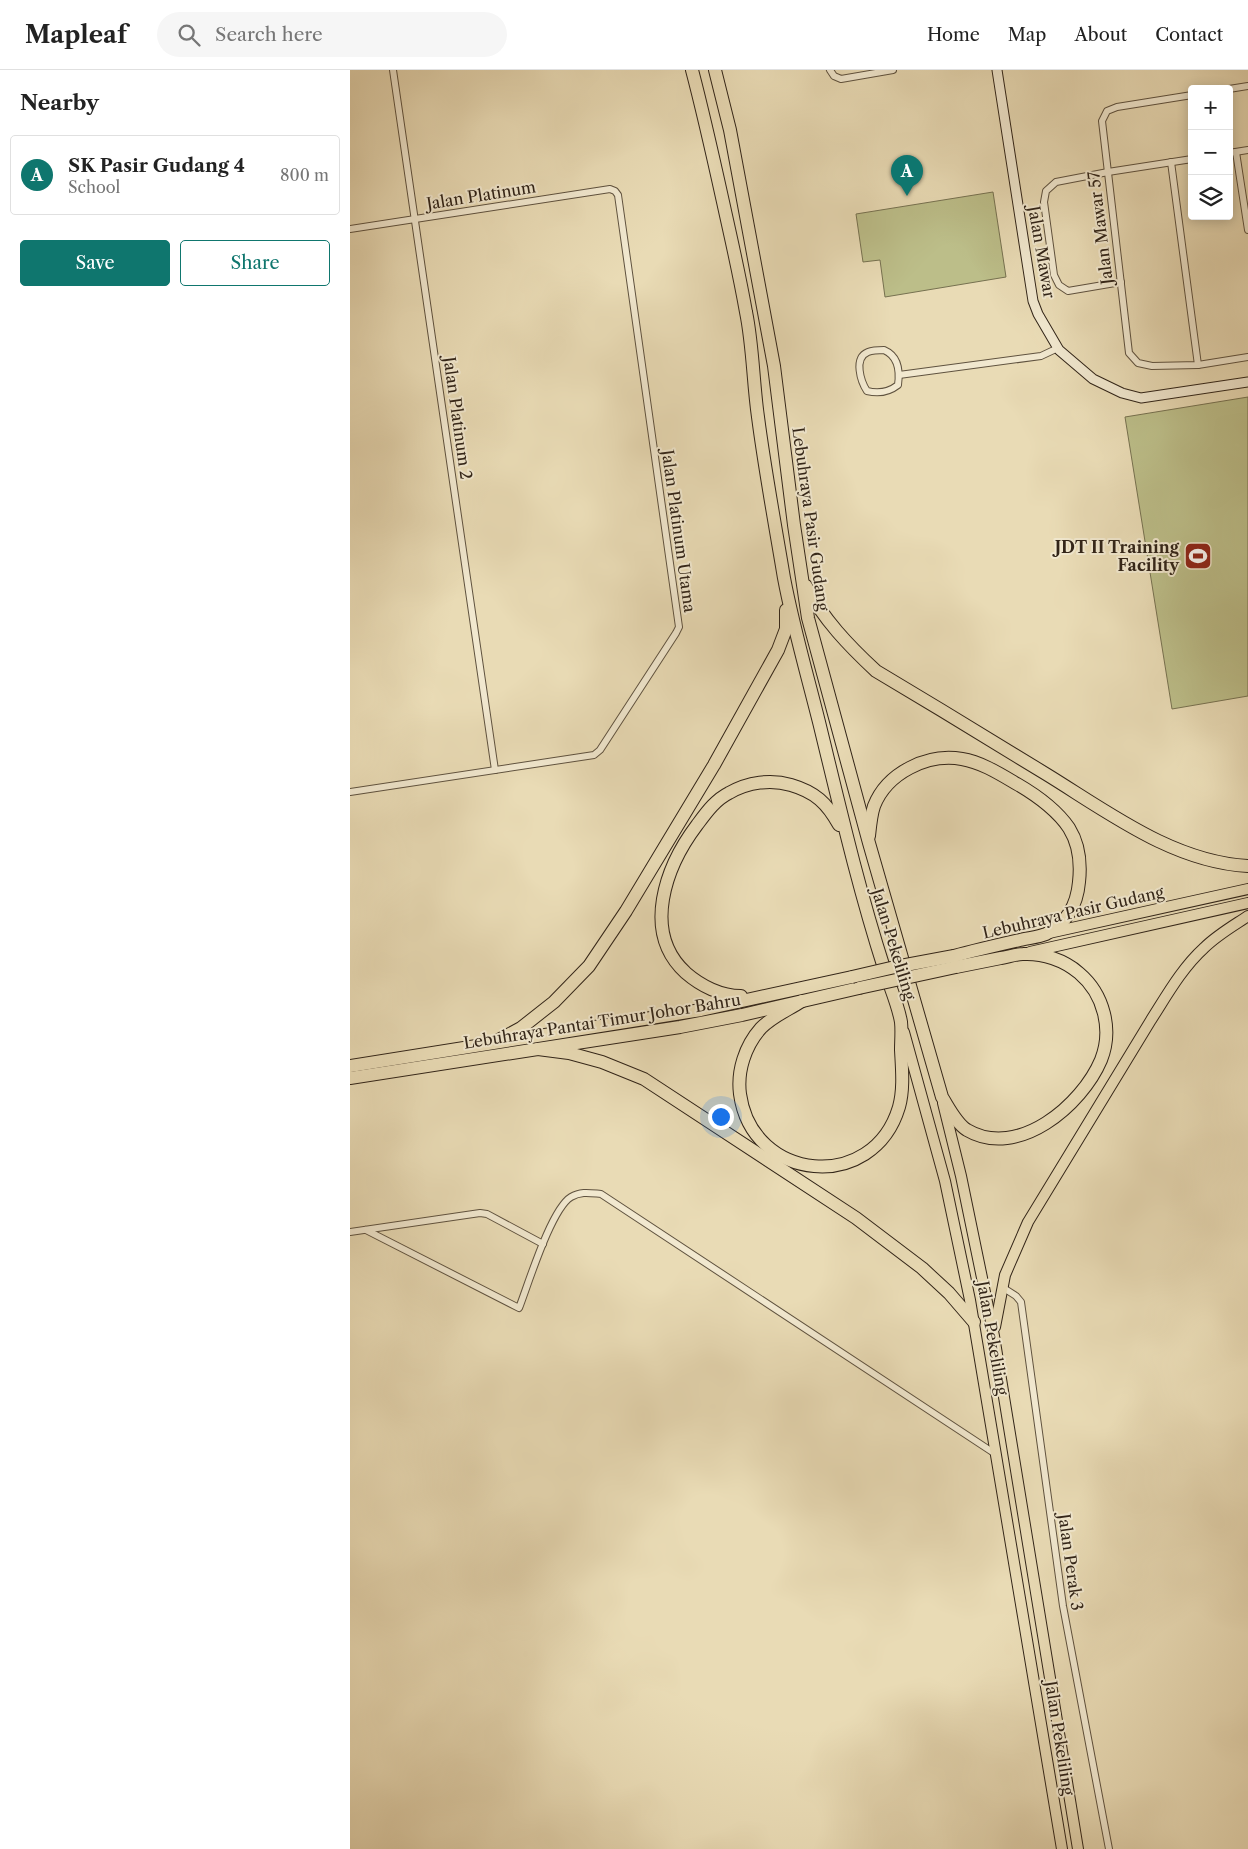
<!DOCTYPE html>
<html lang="en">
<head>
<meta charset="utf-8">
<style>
  :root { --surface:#fff; --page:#f6f6f6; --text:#222; --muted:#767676; --line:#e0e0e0; --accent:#0f766e }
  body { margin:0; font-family:"Libre Caslon Text",serif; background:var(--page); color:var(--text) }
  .controls { position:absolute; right:15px; top:15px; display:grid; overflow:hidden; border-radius:5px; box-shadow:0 2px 12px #0003 }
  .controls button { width:45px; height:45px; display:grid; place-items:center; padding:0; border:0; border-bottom:1px solid var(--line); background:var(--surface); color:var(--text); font:25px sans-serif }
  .you { position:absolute; left:370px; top:1046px; width:18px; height:18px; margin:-12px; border:4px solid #fff; border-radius:50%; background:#1a73e8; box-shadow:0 0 0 8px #1a73e833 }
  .badge { display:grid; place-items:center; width:32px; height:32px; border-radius:50%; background:var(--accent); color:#fff; font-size:16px; font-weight:700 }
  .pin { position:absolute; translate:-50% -41px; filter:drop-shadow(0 1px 2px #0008) }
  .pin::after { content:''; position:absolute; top:26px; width:18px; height:15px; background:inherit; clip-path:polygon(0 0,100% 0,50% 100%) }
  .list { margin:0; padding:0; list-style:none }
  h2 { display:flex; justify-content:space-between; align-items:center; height:65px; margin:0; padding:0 20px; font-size:21px }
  h2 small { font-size:16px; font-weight:400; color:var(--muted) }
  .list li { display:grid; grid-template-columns:32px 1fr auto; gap:15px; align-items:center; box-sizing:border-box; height:80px; margin:0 10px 10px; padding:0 10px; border:1px solid var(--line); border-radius:5px }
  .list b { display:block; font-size:19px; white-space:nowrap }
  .list p { margin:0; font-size:16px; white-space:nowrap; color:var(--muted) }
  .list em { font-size:16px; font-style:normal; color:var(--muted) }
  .actions { display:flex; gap:10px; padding:15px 20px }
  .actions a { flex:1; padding:11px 0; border:1px solid var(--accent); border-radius:5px; text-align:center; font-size:18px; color:var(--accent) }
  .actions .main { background:var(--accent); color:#fff }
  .icon { flex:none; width:28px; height:28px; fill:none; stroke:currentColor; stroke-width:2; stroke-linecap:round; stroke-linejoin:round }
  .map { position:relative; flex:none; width:898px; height:1779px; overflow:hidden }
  header { display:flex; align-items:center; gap:30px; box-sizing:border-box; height:70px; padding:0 25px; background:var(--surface); border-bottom:1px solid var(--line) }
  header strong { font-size:24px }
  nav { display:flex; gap:28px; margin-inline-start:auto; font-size:18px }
  .search { width:350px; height:45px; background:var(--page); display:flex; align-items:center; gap:12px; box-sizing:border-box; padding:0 18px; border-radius:28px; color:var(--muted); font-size:19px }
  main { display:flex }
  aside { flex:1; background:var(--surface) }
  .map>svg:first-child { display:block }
  .green { fill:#bcbe89; stroke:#767150 }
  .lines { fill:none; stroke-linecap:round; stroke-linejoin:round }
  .street-casing { stroke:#5f523f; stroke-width:8 }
  .secondary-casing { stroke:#312418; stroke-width:11 }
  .primary-casing { stroke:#312418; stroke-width:12 }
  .highway-casing { stroke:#312418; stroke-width:14 }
  .street { stroke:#f1e8cf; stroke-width:6 }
  .secondary { stroke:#f1e8cf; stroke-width:9 }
  .primary { stroke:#e9dbb5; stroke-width:10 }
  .highway { stroke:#e9dbb5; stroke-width:12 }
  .highway-bridge-casing { stroke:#312418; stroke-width:14; stroke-linecap:butt }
  .highway-bridge { stroke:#e9dbb5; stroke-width:12 }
  .labels { text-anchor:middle; stroke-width:4; stroke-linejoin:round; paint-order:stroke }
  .street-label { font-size:16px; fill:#312418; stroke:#f1e8cf }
  .poi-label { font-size:16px; font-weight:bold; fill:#312418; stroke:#f1e8cf; text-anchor:end }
</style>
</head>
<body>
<header>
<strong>Mapleaf</strong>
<div class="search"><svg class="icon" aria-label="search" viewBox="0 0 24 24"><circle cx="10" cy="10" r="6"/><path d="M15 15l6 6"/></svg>Search here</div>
<nav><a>Home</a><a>Map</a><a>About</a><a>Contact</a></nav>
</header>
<main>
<aside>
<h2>Nearby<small></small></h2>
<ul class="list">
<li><span class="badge">A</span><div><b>SK Pasir Gudang 4</b><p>School</p></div><em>800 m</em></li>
</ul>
<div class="actions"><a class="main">Save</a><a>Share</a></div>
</aside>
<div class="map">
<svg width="898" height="1779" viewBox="0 0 898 1779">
  <rect width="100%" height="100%" fill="#e9dbb5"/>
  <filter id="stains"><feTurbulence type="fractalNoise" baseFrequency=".004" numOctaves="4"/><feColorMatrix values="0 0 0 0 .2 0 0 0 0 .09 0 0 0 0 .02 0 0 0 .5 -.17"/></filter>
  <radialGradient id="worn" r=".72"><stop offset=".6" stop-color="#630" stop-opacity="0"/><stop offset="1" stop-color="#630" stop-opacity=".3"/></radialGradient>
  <g class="green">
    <polygon points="643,122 656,207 535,227 530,190 513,192 506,144"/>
    <polygon points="898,327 898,626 822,639 775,347"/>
  </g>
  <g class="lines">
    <g class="street-casing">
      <g id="street">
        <polyline points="43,0 145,700"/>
        <polyline points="480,0 484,6 491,9 543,0"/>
        <polyline points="879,19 898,16"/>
        <polyline points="842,25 767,37 757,41 752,51 779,283 788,293 802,296 848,295 898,287"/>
        <polyline points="886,82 898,160"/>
        <polyline points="879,83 898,80"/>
        <polyline points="821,92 848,295"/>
        <polyline points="0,159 260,119 265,121 268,125 329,557 326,563 250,680 244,685 0,722"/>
        <polyline points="771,212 718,221 709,215 704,205 694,132 696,121 706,112 758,102 842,89"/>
        <path d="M 534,280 C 548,286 550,301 548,315 C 539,322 529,324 517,321 C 511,312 503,288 518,282 C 523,280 529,280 534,280 Z"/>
        <polyline points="549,305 691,286 708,278"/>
        <path d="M 16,1160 L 169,1238 C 178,1215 201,1139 221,1127 C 231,1121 240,1123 251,1124 L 647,1385"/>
        <polyline points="0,1162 130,1143 137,1144 193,1174"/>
        <polyline points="652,1217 666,1226 671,1232 713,1536 759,1779"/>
      </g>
    </g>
    <g class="secondary-casing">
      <polyline id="secondary" points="647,0 683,231 688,244 709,280 743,309 772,323 791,328 898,312"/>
    </g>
    <g class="primary-casing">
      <g id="primary">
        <polyline points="699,863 898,819"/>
        <polyline points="680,882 898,833"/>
        <polyline points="554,962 595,1111 620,1230 712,1779"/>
        <polyline points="593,1033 611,1106 644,1266 728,1779"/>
        <path d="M 645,1257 L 655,1205 L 678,1152 L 801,950 C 817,925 832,898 854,878 C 867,865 883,856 898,846"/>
      </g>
    </g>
    <g class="highway-casing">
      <g id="highway">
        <path d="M 342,0 C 356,53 367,105 379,159 C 385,186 391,214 396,242 C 403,276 403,312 408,347 C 415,401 425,454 434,508 C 443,556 457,604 469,652 C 489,734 508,817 534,898 C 539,915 548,934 551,952 C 552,961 551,971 551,980 C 552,999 554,1019 549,1037 C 523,1124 402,1112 390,1024 C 387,1001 395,976 411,958 C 423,946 438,940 452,931"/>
        <path d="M 365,0 L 380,60 L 424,296 L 444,455 L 458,548 L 519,773 L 592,1027 C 599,1038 606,1053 617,1060 C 668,1090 732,1035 751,990 C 763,960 754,924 729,903 C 714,890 693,883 673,884 C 666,884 658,887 651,888 C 636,891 621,894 606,897"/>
        <path d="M 456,516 C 473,549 499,576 526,601 C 583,635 639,669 696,704 C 758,742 823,792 898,796"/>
        <path d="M 519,766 C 520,756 521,745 524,736 C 537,703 577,683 612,689 C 631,692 650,704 667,714 C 686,725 706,739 719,758 C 729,774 731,794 729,812 C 727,835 717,853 696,864 C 689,867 678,868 670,870 C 648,875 626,880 604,886"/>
        <path d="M 391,926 C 371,926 351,916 336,903 C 291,862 316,796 347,755 C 356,743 365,730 379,723 C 398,712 421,709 441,715 C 465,722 477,733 489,755"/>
        <polyline points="145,972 171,958 204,932 239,896 276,841 364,695 428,580 436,559 436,540"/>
        <polyline points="188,979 219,983 252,992 294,1009 506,1148 572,1198 599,1223 624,1252"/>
        <polyline points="0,996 351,940 502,907"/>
        <polyline points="0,1008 330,957 392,945 509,918"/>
      </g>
    </g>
    <use href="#street" class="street"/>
    <use href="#secondary" class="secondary"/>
    <use href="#primary" class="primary"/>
    <use href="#highway" class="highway"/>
    <g class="highway-bridge-casing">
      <g id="highway-bridge">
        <polyline points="502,907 545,897 604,886"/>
        <polyline points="509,918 606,897"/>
      </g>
    </g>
    <use href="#highway-bridge" class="highway-bridge"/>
  </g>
  <defs>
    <g id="stadium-square" transform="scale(1.4375)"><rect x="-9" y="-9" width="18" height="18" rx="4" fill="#8f2418" stroke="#f1e8cf"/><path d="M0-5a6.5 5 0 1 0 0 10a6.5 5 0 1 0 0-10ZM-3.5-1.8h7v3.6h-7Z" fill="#fff"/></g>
  </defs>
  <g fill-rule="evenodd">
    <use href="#stadium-square" x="848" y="486"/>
  </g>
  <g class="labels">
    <g class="street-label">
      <text transform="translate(131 125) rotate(-9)" y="6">Jalan Platinum</text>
      <text transform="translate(750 158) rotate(-97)" y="6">Jalan Mawar 57</text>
      <text transform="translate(692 182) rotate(80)" y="6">Jalan Mawar</text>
      <text transform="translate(108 348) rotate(82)" y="6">Jalan Platinum 2</text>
      <text transform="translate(461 449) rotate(82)" y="6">Lebuhraya Pasir Gudang</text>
      <text transform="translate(329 461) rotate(82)" y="6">Jalan Platinum Utama</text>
      <text transform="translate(723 842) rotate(-13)" y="6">Lebuhraya Pasir Gudang</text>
      <text transform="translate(544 874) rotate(73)" y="6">Jalan Pekeliling</text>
      <text transform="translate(252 951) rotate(-9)" y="6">Lebuhraya Pantai Timur Johor Bahru</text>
      <text transform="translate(643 1268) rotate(80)" y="6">Jalan Pekeliling</text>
      <text transform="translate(721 1492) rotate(82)" y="6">Jalan Perak 3</text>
      <text transform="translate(710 1668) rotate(81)" y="6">Jalan Pekeliling</text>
    </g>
    <g class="poi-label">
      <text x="829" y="483">JDT II Training<tspan x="829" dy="18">Facility</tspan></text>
    </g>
  </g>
  <rect width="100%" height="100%" filter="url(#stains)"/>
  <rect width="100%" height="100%" fill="url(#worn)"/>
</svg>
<div class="controls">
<button>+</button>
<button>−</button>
<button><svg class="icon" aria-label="layers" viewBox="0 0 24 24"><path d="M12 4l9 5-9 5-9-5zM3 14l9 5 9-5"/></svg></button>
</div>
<div class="you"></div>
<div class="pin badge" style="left:557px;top:126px">A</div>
</div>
</main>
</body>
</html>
